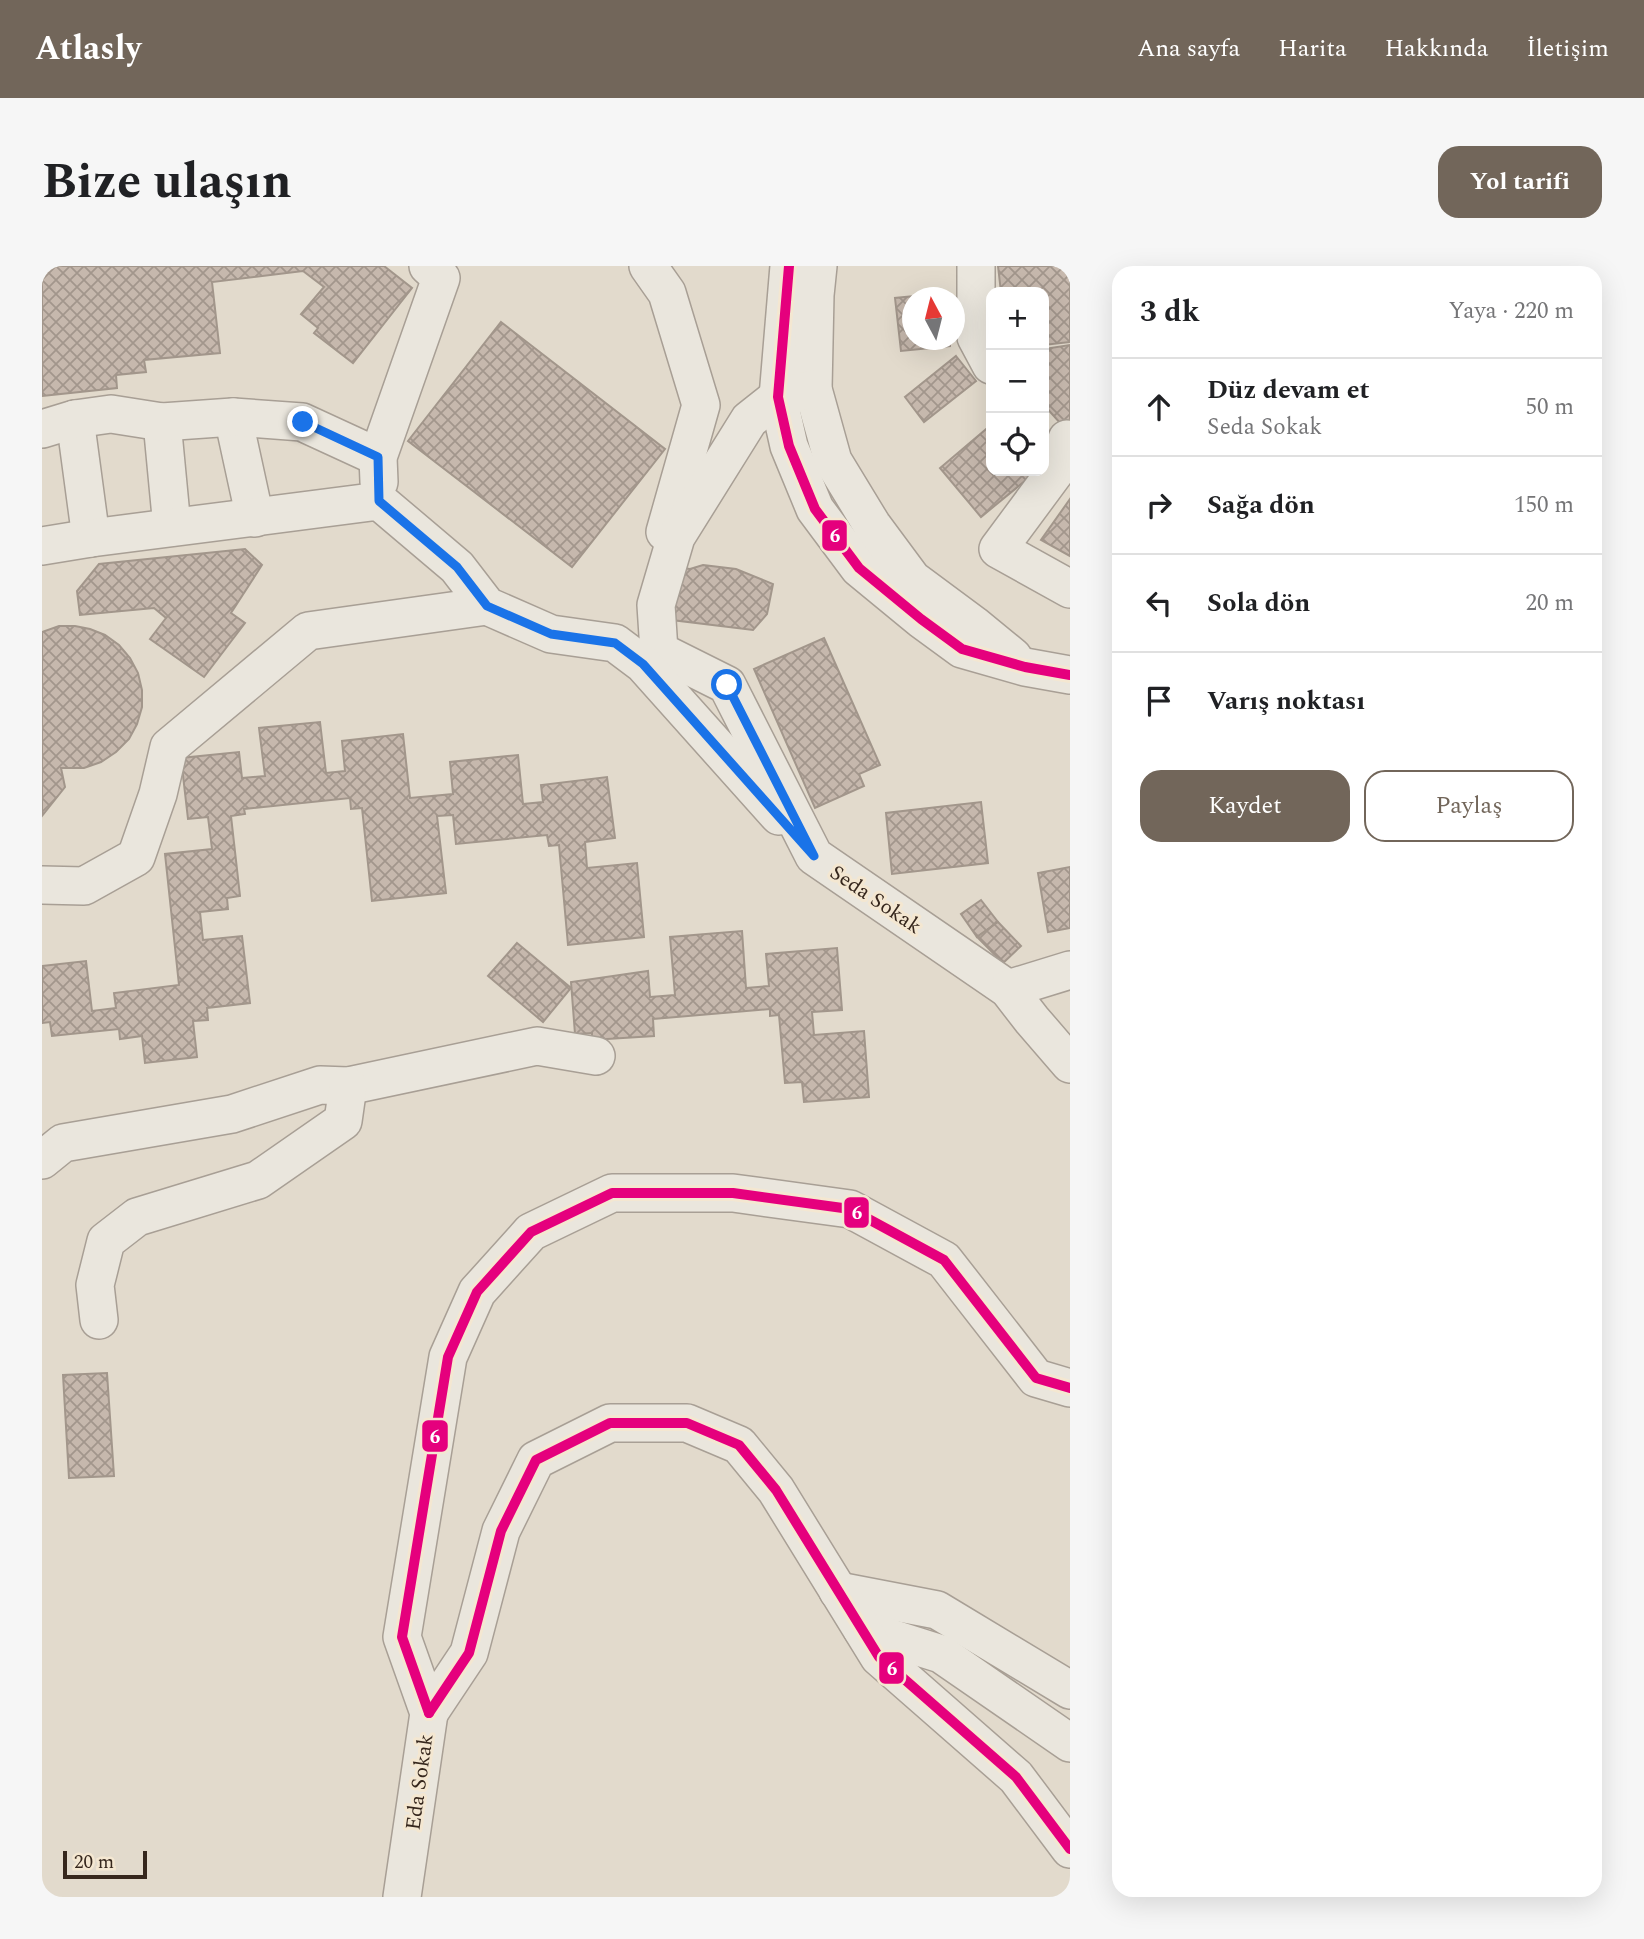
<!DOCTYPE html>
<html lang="tr">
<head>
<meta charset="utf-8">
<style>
  :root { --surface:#fff; --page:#f6f6f6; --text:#202124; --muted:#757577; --line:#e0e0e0; --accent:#72665a }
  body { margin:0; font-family:Spectral,serif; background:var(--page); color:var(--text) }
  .controls { position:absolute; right:21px; top:21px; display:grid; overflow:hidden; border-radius:14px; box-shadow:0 7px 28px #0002 }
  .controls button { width:63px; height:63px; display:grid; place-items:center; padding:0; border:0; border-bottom:2px solid var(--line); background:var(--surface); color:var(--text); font:35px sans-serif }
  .compass { position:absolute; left:860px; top:21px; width:63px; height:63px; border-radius:50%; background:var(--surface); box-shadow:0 7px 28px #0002; rotate:353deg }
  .scale { position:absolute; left:21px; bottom:18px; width:84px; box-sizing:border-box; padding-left:7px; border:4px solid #36271d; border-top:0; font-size:19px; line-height:24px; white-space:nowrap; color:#36271d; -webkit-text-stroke:5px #f4e7d1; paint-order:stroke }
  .stop { position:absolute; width:21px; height:21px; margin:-16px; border:5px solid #1a73e8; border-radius:50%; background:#fff }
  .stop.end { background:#1a73e8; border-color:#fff; box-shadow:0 2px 7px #0008 }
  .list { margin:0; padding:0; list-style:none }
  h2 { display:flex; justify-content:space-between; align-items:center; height:91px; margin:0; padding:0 28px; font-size:30px }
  h2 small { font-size:23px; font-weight:400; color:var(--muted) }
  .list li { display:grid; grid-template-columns:46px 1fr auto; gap:21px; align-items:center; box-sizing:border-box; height:98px; padding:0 28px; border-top:2px solid var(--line) }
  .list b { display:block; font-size:26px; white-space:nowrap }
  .list p { margin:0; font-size:23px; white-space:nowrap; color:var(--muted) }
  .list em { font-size:23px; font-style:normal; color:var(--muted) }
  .actions { display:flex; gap:14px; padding:21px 28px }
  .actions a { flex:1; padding:16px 0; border:2px solid var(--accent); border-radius:21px; text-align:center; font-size:24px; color:var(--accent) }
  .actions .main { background:var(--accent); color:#fff }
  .icon { flex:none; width:38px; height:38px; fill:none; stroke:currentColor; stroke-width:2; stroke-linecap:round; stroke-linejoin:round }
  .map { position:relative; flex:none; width:1028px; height:1631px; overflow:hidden; border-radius:21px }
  header { display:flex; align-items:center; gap:42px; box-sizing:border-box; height:98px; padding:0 35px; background:var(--accent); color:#fff }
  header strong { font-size:33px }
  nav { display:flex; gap:38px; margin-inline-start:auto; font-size:24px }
  .intro { display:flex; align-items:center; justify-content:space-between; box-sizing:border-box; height:168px; padding:0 42px }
  h1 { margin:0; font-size:49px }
  .button { padding:18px 32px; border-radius:21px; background:var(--accent); color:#fff; font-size:24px; font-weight:700 }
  main { display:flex; gap:42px; padding:0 42px }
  aside { flex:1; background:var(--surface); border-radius:21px; box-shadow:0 7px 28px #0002 }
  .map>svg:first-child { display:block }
  .building { fill:url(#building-cross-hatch); stroke:#a2968b; stroke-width:2 }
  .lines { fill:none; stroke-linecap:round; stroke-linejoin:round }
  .minor-casing { stroke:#a89f95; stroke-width:40 }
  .minor { stroke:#eae6dd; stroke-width:37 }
  .bus-1-casing { stroke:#f4e7d1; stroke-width:16 }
  .bus-1 { stroke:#e5007d; stroke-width:10 }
  .route { stroke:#1a73e8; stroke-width:9 }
  .labels { text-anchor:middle; stroke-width:6; stroke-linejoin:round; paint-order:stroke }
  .street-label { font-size:21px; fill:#36271d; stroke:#f4e7d1 }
  .line-badge { stroke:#f4e7d1; stroke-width:2.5 }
  .badge-label { font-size:19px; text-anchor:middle; font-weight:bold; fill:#fff }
</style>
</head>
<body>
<header>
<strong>Atlasly</strong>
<nav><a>Ana sayfa</a><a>Harita</a><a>Hakkında</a><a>İletişim</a></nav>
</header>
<div class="intro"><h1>Bize ulaşın</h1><a class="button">Yol tarifi</a></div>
<main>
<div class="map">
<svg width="1028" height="1631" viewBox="0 0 1028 1631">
  <defs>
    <pattern id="building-cross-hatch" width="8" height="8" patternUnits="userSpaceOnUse" patternTransform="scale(1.75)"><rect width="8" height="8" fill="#c6b8ad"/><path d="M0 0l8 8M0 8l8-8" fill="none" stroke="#a2968c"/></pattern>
  </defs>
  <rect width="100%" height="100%" fill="#e2dacc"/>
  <g class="building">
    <polygon points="0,0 342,0 370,22 311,97 272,67 276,62 259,48 282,21 261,5 170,16 178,87 102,94 104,106 74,109 75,122 0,130"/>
    <polygon points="956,0 1028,0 1028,76 1002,79 1002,26 959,26"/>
    <polygon points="903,27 903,32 870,32 870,74 908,74 908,80 859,85 853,32"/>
    <polygon points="459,56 623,183 530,301 366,175"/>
    <polygon points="1028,79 1028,168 1002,139 1002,83"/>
    <polygon points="914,90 934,115 882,156 863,131"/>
    <polygon points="949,159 949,205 995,205 939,251 898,202"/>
    <polygon points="1028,233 1028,290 999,274"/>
    <polygon points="203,283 220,299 189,347 203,357 162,411 108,373 124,352 112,342 38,349 35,325 57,298"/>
    <polygon points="661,299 694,303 731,318 725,348 711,364 630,354 634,301 648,303"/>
    <polygon points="17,360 33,360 48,363 63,369 77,379 88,392 96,407 100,424 100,441 95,458 87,473 74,486 59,496 42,502 19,502 23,521 0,550 0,366"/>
    <polygon points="782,372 838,499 817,508 822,520 773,542 712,403"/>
    <polygon points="278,456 284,507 303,505 300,475 361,468 368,532 411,528 408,496 476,489 481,538 501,536 499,519 565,511 573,572 543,576 545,602 595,597 602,671 526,679 517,579 507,580 505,569 414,578 411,549 395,550 404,627 330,635 320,542 309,543 308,532 202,543 203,548 189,550 198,630 185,632 186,643 158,646 161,674 200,670 208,737 165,742 166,754 151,755 155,791 103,797 100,770 78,773 77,763 10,770 8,756 0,757 0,700 44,695 50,745 74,742 72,727 137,719 123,588 170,583 166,551 146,553 139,492 197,486 200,512 223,510 217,462"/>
    <polygon points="939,536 946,597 850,608 844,547"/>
    <polygon points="1028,601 1028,662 1006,666 996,607"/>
    <polygon points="939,634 956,656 935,671 919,648"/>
    <polygon points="956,656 979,680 961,697 935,671"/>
    <polygon points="700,665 704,722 727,720 724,688 795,682 800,744 770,746 772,769 822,765 827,831 762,836 760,816 743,817 737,749 728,750 728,743 611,753 612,770 550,774 550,767 533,768 529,716 606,705 608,731 633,729 628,671"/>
    <polygon points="475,677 529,722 501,756 446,710"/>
    <polygon points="65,1107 72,1210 27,1212 21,1109"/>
  </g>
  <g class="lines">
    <g class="minor-casing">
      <g id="minor">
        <polyline points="606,0 625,27 659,139 623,266"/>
        <polyline points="747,0 736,131 747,180 773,243 817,302 879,353 920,383 983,401 1028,409"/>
        <polyline points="776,0 773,29 771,123 791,195 830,259 870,313 932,359 971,391"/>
        <polyline points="934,0 934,71 949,99"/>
        <polyline points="771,123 736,131 707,154 634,271 614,339 617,385 685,419 772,590 966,723 990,754 1028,798"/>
        <polyline points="191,151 213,252"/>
        <polyline points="33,153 49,272"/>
        <polyline points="120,156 130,261"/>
        <polyline points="0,163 33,153 69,148 120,156 191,151 260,156 336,191"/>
        <polyline points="1025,173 1013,206 956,283 1028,323"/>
        <polyline points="337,216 336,191 399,12 386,0"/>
        <polyline points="0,280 49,272 337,235 415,301 445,340 509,368 573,377 601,398 737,550"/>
        <polyline points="0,619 42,620 94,591 116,528 127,481 266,365 445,340"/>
        <polyline points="966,723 1028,704"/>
        <polyline points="0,894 21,877 190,848 278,819 306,820 495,780 554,790"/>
        <polyline points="57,1054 53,1019 64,975 95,951 216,914 301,855 306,820"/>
        <polyline points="796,1325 895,1344 1028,1424"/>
        <polyline points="820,1363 899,1388 1028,1477"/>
        <polyline points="387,1447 427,1387 459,1265 494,1194 568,1157 645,1157 697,1179 734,1224 837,1391 974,1511 1028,1583"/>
        <polyline points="360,1631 387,1447 360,1371 406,1091 435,1026 489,966 570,927 691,927 808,943 902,994 994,1112 1028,1122"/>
      </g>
    </g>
    <use href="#minor" class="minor"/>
    <g class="bus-1-casing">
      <g id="bus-1">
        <polyline points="747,0 736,131 747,180 773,243 817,302 879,353 920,383 983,401 1028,409"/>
        <polyline points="387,1447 360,1371 406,1091 435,1026 489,966 570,927 691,927 808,943 902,994 994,1112 1028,1122"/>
        <polyline points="387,1447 427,1387 459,1265 494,1194 568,1157 645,1157 697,1179 734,1224 837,1391 974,1511 1028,1583"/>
      </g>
    </g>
    <use href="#bus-1" class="bus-1"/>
  </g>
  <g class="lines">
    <polyline class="route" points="261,156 336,191 337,235 415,301 445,340 509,368 573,377 601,398 772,590 685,419"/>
  </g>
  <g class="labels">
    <g class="street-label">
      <text transform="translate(834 633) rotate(34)" y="7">Seda Sokak</text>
      <text transform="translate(377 1516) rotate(-82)" y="7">Eda Sokak</text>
    </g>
  </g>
  <g class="line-badge">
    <rect x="779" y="253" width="27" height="33" rx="7" fill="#e5007d"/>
    <rect x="801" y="930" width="27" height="33" rx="7" fill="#e5007d"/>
    <rect x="379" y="1153" width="28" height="34" rx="7" fill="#e5007d"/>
    <rect x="836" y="1385" width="27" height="34" rx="7" fill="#e5007d"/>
  </g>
  <g class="badge-label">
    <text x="793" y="276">6</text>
    <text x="815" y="953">6</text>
    <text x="393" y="1177">6</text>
    <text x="850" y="1409">6</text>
  </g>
</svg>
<div class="controls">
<button>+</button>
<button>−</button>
<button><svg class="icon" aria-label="locate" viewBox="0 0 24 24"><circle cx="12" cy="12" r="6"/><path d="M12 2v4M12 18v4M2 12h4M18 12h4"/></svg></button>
</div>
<svg class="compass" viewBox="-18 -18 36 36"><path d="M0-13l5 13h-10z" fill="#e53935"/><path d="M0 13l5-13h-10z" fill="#757577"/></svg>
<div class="scale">20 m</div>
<div class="stop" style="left:685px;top:419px"></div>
<div class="stop end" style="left:261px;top:156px"></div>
</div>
<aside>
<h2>3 dk<small>Yaya · 220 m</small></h2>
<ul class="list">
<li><svg class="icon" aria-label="ahead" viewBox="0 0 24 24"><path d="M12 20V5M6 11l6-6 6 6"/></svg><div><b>Düz devam et</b><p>Seda Sokak</p></div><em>50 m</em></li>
<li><svg class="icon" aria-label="right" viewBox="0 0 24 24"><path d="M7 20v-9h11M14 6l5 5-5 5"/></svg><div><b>Sağa dön</b></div><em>150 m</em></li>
<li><svg class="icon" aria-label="left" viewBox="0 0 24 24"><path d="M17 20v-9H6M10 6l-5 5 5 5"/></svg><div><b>Sola dön</b></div><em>20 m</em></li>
<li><svg class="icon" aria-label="arrive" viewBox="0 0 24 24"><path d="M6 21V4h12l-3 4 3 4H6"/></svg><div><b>Varış noktası</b></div></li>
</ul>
<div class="actions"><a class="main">Kaydet</a><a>Paylaş</a></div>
</aside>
</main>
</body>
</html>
